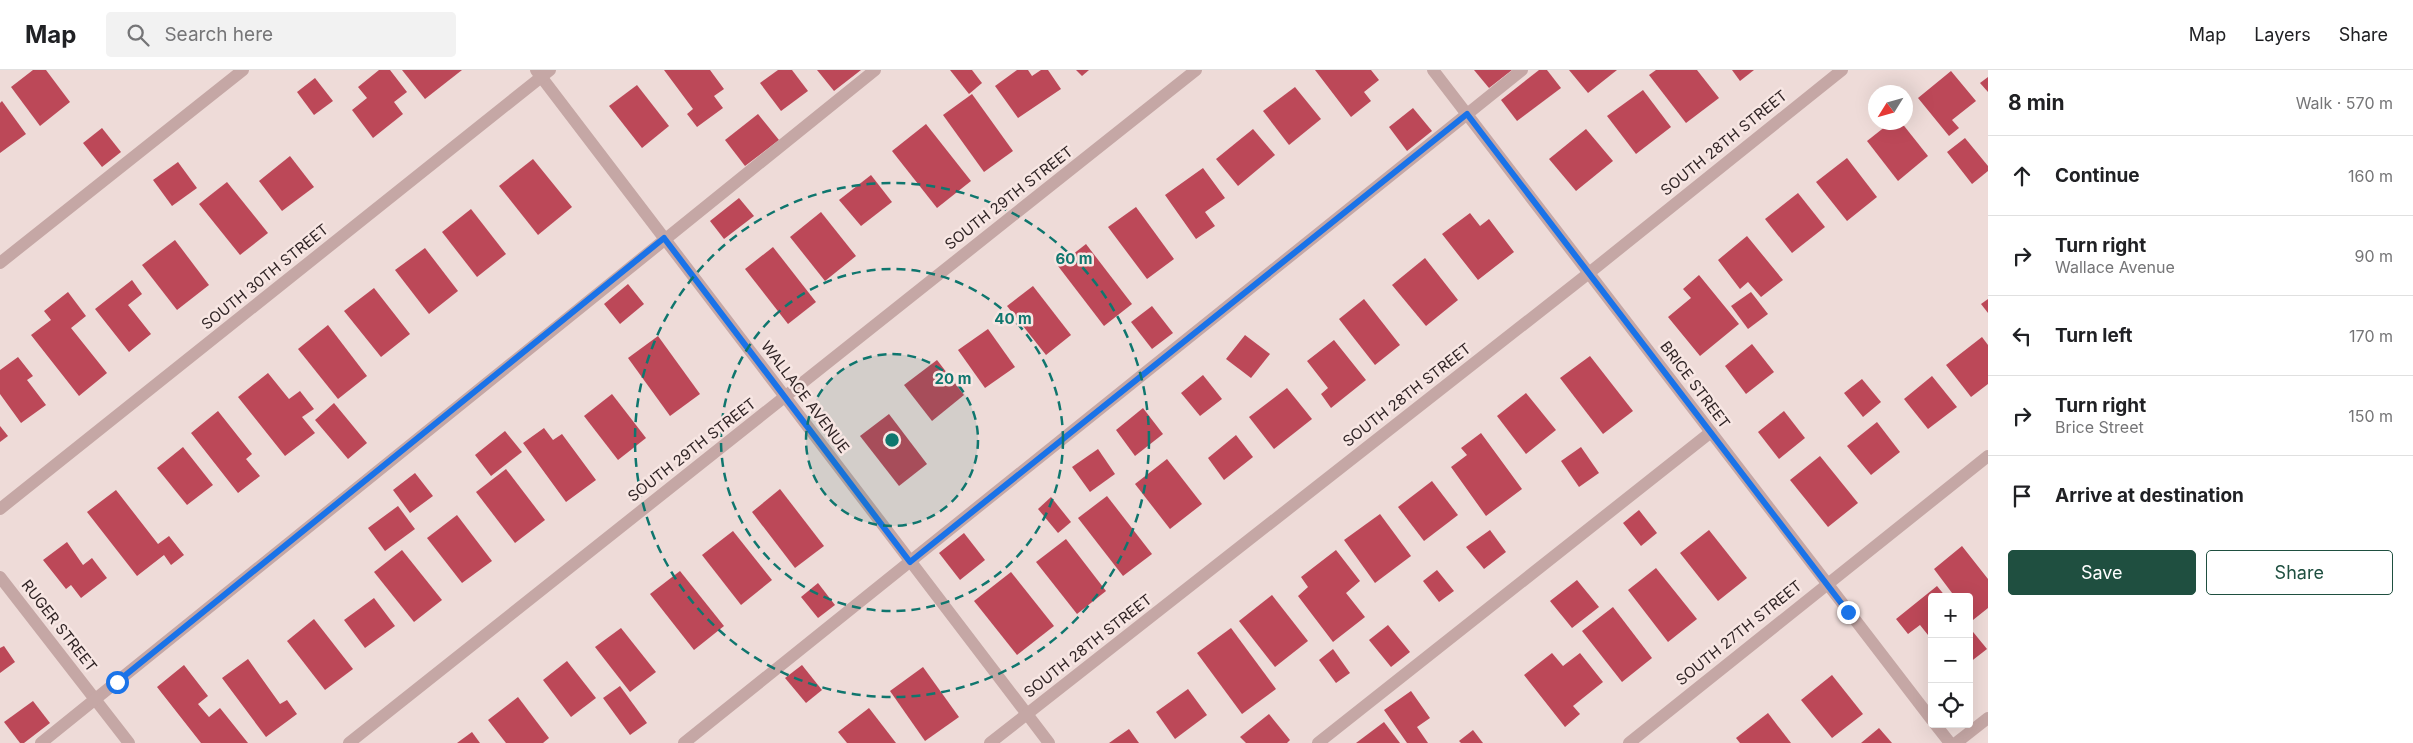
<!DOCTYPE html>
<html lang="en">
<head>
<meta charset="utf-8">
<style>
  :root { --surface:#fff; --page:#f2f2f2; --text:#202124; --muted:#757577; --line:#e0e0e0; --accent:#1f4f40 }
  body { margin:0; font-family:Inter,sans-serif; background:var(--page); color:var(--text) }
  .controls { position:absolute; right:15px; bottom:15px; display:grid; overflow:hidden; border-radius:5px; box-shadow:0 5px 20px #0002 }
  .controls button { width:45px; height:45px; display:grid; place-items:center; padding:0; border:0; border-bottom:1px solid var(--line); background:var(--surface); color:var(--text); font:25px sans-serif }
  .compass { position:absolute; left:1868px; top:15px; width:45px; height:45px; border-radius:50%; background:var(--surface); box-shadow:0 5px 20px #0002; rotate:233deg }
  .stop { position:absolute; width:15px; height:15px; margin:-11px; border:4px solid #1a73e8; border-radius:50%; background:#fff }
  .stop.end { background:#1a73e8; border-color:#fff; box-shadow:0 1px 5px #0008 }
  .list { margin:0; padding:0; list-style:none }
  h2 { display:flex; justify-content:space-between; align-items:center; height:65px; margin:0; padding:0 20px; font-size:21px }
  h2 small { font-size:16px; font-weight:400; color:var(--muted) }
  .list li { display:grid; grid-template-columns:32px 1fr auto; gap:15px; align-items:center; box-sizing:border-box; height:80px; padding:0 20px; border-top:1px solid var(--line) }
  .list b { display:block; font-size:19px; white-space:nowrap }
  .list p { margin:0; font-size:16px; white-space:nowrap; color:var(--muted) }
  .list em { font-size:16px; font-style:normal; color:var(--muted) }
  .actions { display:flex; gap:10px; padding:15px 20px }
  .actions a { flex:1; padding:11px 0; border:1px solid var(--accent); border-radius:5px; text-align:center; font-size:18px; color:var(--accent) }
  .actions .main { background:var(--accent); color:#fff }
  .icon { flex:none; width:28px; height:28px; fill:none; stroke:currentColor; stroke-width:2; stroke-linecap:round; stroke-linejoin:round }
  .map { position:relative; flex:none; width:1988px; height:673px; overflow:hidden }
  header { display:flex; align-items:center; gap:30px; box-sizing:border-box; height:70px; padding:0 25px; background:var(--surface); border-bottom:1px solid var(--line) }
  header strong { font-size:24px }
  nav { display:flex; gap:28px; margin-inline-start:auto; font-size:18px }
  .search { width:350px; height:45px; background:var(--page); display:flex; align-items:center; gap:12px; box-sizing:border-box; padding:0 18px; border-radius:5px; color:var(--muted); font-size:19px }
  main { display:flex }
  aside { flex:1; background:var(--surface) }
  .map>svg:first-child { display:block }
  .building { fill:#bc4858 }
  .lines { fill:none; stroke-linecap:round; stroke-linejoin:round }
  .minor { stroke:#c5a7a5; stroke-width:12 }
  .route { stroke:#1a73e8; stroke-width:6 }
  .ring { fill:none; stroke:#0f766e; stroke-width:2.5; stroke-dasharray:9 6 }
  .labels { text-anchor:middle; stroke-width:5; stroke-linejoin:round; paint-order:stroke }
  .street-label { font-size:15px; fill:#312526; stroke:#f7e6e3 }
  .centre { fill:#0f766e; stroke:#f7e6e3; stroke-width:2.5 }
  .ring-label { font-size:15px; text-anchor:middle; font-weight:bold; fill:#0f766e; stroke:#f7e6e3; stroke-width:5; stroke-linejoin:round; paint-order:stroke }
</style>
</head>
<body>
<header>
<strong>Map</strong>
<div class="search"><svg class="icon" aria-label="search" viewBox="0 0 24 24"><circle cx="10" cy="10" r="6"/><path d="M15 15l6 6"/></svg>Search here</div>
<nav><a>Map</a><a>Layers</a><a>Share</a></nav>
</header>
<main>
<div class="map">
<svg width="1988" height="673" viewBox="0 0 1988 673">
  <rect width="100%" height="100%" fill="#eedbd8"/>
  <g class="building">
    <polygon points="33,0 46,0 70,32 40,56 11,17"/>
    <polygon points="379,0 390,0 407,22 394,32 403,44 373,68 352,40 367,28 358,17"/>
    <polygon points="402,0 462,0 425,29"/>
    <polygon points="664,0 710,0 724,19 714,26 723,38 697,57 687,44 693,39"/>
    <polygon points="778,0 792,0 808,21 781,41 760,13"/>
    <polygon points="817,0 861,0 834,21"/>
    <polygon points="950,0 972,0 982,13 969,24"/>
    <polygon points="1017,0 1028,0 1032,6 1041,0 1048,0 1061,19 1018,48 995,16"/>
    <polygon points="1076,0 1089,0 1082,6"/>
    <polygon points="1315,0 1371,0 1379,10 1364,22 1371,31 1351,47"/>
    <polygon points="1474,0 1512,0 1489,18"/>
    <polygon points="1539,0 1547,0 1561,18 1517,51 1501,30"/>
    <polygon points="1569,0 1617,0 1588,23"/>
    <polygon points="1656,0 1697,0 1719,28 1686,53 1649,5"/>
    <polygon points="1732,0 1754,0 1740,11"/>
    <polygon points="1951,1 1976,31 1952,50 1959,58 1949,66 1918,28"/>
    <polygon points="1988,7 1988,22 1980,13"/>
    <polygon points="315,8 333,31 314,45 297,22"/>
    <polygon points="637,15 669,56 642,78 609,36"/>
    <polygon points="1295,17 1321,49 1289,75 1263,41"/>
    <polygon points="1643,20 1671,57 1636,84 1607,46"/>
    <polygon points="972,24 1013,81 984,102 943,45"/>
    <polygon points="2,31 26,64 0,83 0,33"/>
    <polygon points="1413,38 1432,61 1407,81 1389,57"/>
    <polygon points="758,44 779,70 745,96 725,70"/>
    <polygon points="1891,52 1901,52 1928,86 1898,111 1867,71"/>
    <polygon points="926,54 971,111 937,138 892,81"/>
    <polygon points="102,58 121,82 102,97 83,73"/>
    <polygon points="1253,59 1275,85 1238,116 1216,89"/>
    <polygon points="1586,59 1613,91 1576,121 1549,89"/>
    <polygon points="1965,68 1988,96 1988,101 1972,114 1947,82"/>
    <polygon points="290,86 314,117 282,141 259,111"/>
    <polygon points="1847,88 1877,127 1847,151 1816,112"/>
    <polygon points="533,89 572,137 538,165 499,116"/>
    <polygon points="178,92 197,118 172,136 153,110"/>
    <polygon points="1203,98 1225,128 1205,142 1215,156 1196,169 1165,125"/>
    <polygon points="871,105 892,132 861,156 839,130"/>
    <polygon points="227,112 268,163 240,185 199,134"/>
    <polygon points="1798,123 1825,157 1792,183 1765,149"/>
    <polygon points="739,128 754,146 724,169 710,151"/>
    <polygon points="1136,137 1174,189 1147,209 1108,157"/>
    <polygon points="471,139 506,184 477,207 442,162"/>
    <polygon points="821,142 856,186 825,211 790,167"/>
    <polygon points="1470,143 1480,156 1489,149 1514,182 1478,210 1442,164"/>
    <polygon points="1747,166 1783,210 1761,227 1748,212 1740,219 1718,190"/>
    <polygon points="175,170 209,215 177,240 142,195"/>
    <polygon points="1086,174 1132,234 1104,256 1058,196"/>
    <polygon points="773,177 816,232 788,254 745,199"/>
    <polygon points="425,178 458,221 429,244 395,200"/>
    <polygon points="1425,188 1458,230 1426,256 1392,215"/>
    <polygon points="1699,205 1739,254 1700,286 1668,247 1691,228 1683,219"/>
    <polygon points="132,210 142,224 128,235 151,264 129,282 95,239"/>
    <polygon points="628,214 644,234 620,254 604,234"/>
    <polygon points="1033,216 1071,265 1046,285 1007,236"/>
    <polygon points="374,218 410,264 381,287 344,241"/>
    <polygon points="68,222 86,246 71,258 107,303 79,326 31,265 51,250 44,241"/>
    <polygon points="1751,222 1768,244 1748,259 1731,236"/>
    <polygon points="1364,229 1400,275 1375,295 1339,249"/>
    <polygon points="1988,229 1988,243 1981,234"/>
    <polygon points="1152,236 1173,263 1152,279 1131,252"/>
    <polygon points="328,255 367,306 338,329 298,279"/>
    <polygon points="988,259 1015,297 985,318 958,280"/>
    <polygon points="1245,265 1270,284 1251,308 1226,289"/>
    <polygon points="658,266 700,324 670,346 628,288"/>
    <polygon points="1982,267 1988,275 1988,314 1971,327 1946,295"/>
    <polygon points="1334,270 1366,310 1331,338 1321,324 1328,318 1307,291"/>
    <polygon points="1752,274 1774,302 1746,324 1725,296"/>
    <polygon points="1590,286 1633,341 1603,364 1560,308"/>
    <polygon points="18,287 33,306 27,310 46,335 21,353 0,324 0,300"/>
    <polygon points="937,290 964,325 932,351 904,315"/>
    <polygon points="268,303 289,329 300,321 314,339 302,347 315,363 285,386 238,327"/>
    <polygon points="1203,305 1222,329 1200,346 1181,323"/>
    <polygon points="1932,306 1957,337 1928,359 1904,329"/>
    <polygon points="1862,309 1881,332 1863,347 1844,323"/>
    <polygon points="1287,318 1312,349 1274,379 1249,347"/>
    <polygon points="1526,323 1556,360 1526,384 1497,346"/>
    <polygon points="612,324 646,368 618,390 584,346"/>
    <polygon points="334,333 367,373 348,389 315,350"/>
    <polygon points="1143,338 1163,364 1135,386 1116,360"/>
    <polygon points="218,341 252,384 246,389 260,406 238,423 191,363"/>
    <polygon points="1784,341 1805,368 1779,389 1758,362"/>
    <polygon points="889,344 927,394 899,416 860,366"/>
    <polygon points="1877,352 1900,382 1871,405 1847,376"/>
    <polygon points="0,356 8,366 0,372"/>
    <polygon points="544,358 553,370 562,364 596,410 566,432 523,373"/>
    <polygon points="505,361 522,382 491,406 475,385"/>
    <polygon points="1481,363 1522,419 1486,446 1451,397 1467,385 1461,378"/>
    <polygon points="1236,365 1253,387 1224,410 1208,388"/>
    <polygon points="183,377 213,415 187,435 157,398"/>
    <polygon points="1581,377 1599,403 1579,417 1561,391"/>
    <polygon points="1098,379 1115,404 1090,422 1072,397"/>
    <polygon points="1820,386 1858,433 1828,457 1790,410"/>
    <polygon points="1167,389 1202,434 1170,459 1135,414"/>
    <polygon points="506,399 545,450 515,473 476,422"/>
    <polygon points="415,403 433,426 410,443 393,420"/>
    <polygon points="1432,411 1458,445 1424,471 1398,437"/>
    <polygon points="780,419 824,476 795,498 752,442"/>
    <polygon points="116,420 158,474 169,466 184,485 171,495 164,485 137,506 87,442"/>
    <polygon points="1107,426 1152,484 1123,506 1078,448"/>
    <polygon points="1051,427 1071,452 1058,463 1038,439"/>
    <polygon points="398,436 415,459 385,481 368,458"/>
    <polygon points="1639,440 1657,463 1641,476 1623,453"/>
    <polygon points="1380,444 1411,486 1375,513 1344,470"/>
    <polygon points="457,445 492,491 462,513 427,468"/>
    <polygon points="1490,460 1506,482 1484,499 1466,477"/>
    <polygon points="1709,460 1747,508 1718,531 1680,483"/>
    <polygon points="733,461 772,510 741,535 702,485"/>
    <polygon points="964,463 985,490 960,510 939,483"/>
    <polygon points="1066,469 1106,521 1077,544 1036,492"/>
    <polygon points="67,472 83,495 92,488 107,508 81,528 71,515 66,519 43,490"/>
    <polygon points="1962,476 1988,509 1988,538 1973,550 1969,544 1969,527 1955,527 1934,499"/>
    <polygon points="402,480 442,530 414,552 374,502"/>
    <polygon points="1336,480 1360,511 1346,523 1365,547 1333,572 1298,526 1308,517 1301,507"/>
    <polygon points="1656,498 1697,549 1668,572 1628,520"/>
    <polygon points="1437,500 1454,521 1439,532 1423,511"/>
    <polygon points="680,501 724,556 694,580 650,524"/>
    <polygon points="1011,502 1054,556 1017,585 974,531"/>
    <polygon points="1577,510 1599,537 1572,558 1550,531"/>
    <polygon points="818,513 835,535 818,548 801,527"/>
    <polygon points="1937,516 1946,527 1932,527 1932,570 1920,555 1908,564 1896,549"/>
    <polygon points="1272,525 1308,571 1275,597 1239,551"/>
    <polygon points="374,528 395,556 365,578 344,550"/>
    <polygon points="1613,537 1652,588 1622,612 1582,561"/>
    <polygon points="314,549 353,599 325,620 287,571"/>
    <polygon points="1388,555 1410,582 1391,597 1369,570"/>
    <polygon points="1969,557 1987,579 1969,593"/>
    <polygon points="621,558 656,602 630,622 595,577"/>
    <polygon points="1231,558 1276,619 1242,644 1197,583"/>
    <polygon points="4,576 15,592 0,603 0,578"/>
    <polygon points="1333,579 1350,603 1336,613 1319,590"/>
    <polygon points="1552,583 1563,596 1580,583 1603,612 1573,636 1580,644 1565,657 1524,605"/>
    <polygon points="248,589 280,634 287,630 297,644 266,667 222,608"/>
    <polygon points="567,591 596,628 571,647 543,610"/>
    <polygon points="184,595 208,626 198,634 209,647 220,638 248,673 201,673 157,617"/>
    <polygon points="802,595 822,620 806,633 785,608"/>
    <polygon points="923,597 959,647 925,671 890,621"/>
    <polygon points="1832,605 1863,644 1832,668 1801,630"/>
    <polygon points="620,616 647,653 630,665 603,628"/>
    <polygon points="1188,619 1207,645 1175,669 1156,642"/>
    <polygon points="1411,621 1430,648 1417,657 1428,673 1407,673 1384,640"/>
    <polygon points="518,627 549,668 543,673 506,673 488,650"/>
    <polygon points="33,631 50,653 24,673 20,673 4,652"/>
    <polygon points="869,638 896,673 847,673 838,662"/>
    <polygon points="1768,643 1791,673 1740,673 1736,668"/>
    <polygon points="1269,644 1290,670 1287,673 1246,673 1240,667"/>
    <polygon points="1384,652 1400,673 1356,673"/>
    <polygon points="1879,658 1892,673 1861,673"/>
    <polygon points="1129,659 1139,673 1109,673"/>
    <polygon points="1473,660 1483,673 1461,673 1459,671"/>
    <polygon points="472,662 480,673 457,673"/>
  </g>
  <g class="lines">
    <g class="minor">
      <polyline points="536,0 1049,673"/>
      <polyline points="1433,0 1932,650"/>
      <polyline points="0,193 243,0"/>
      <polyline points="0,439 550,0"/>
      <polyline points="0,507 129,673"/>
      <polyline points="1935,654 1950,673"/>
      <polyline points="41,673 875,0"/>
      <polyline points="349,673 1196,0"/>
      <polyline points="684,673 1522,0"/>
      <polyline points="990,673 1589,203 1842,0"/>
      <polyline points="1318,673 1711,362"/>
      <polyline points="1629,673 1988,386"/>
      <polyline points="1956,673 1988,648"/>
    </g>
  </g>
  <g class="lines">
    <polyline class="route" points="117,612 664,168 910,492 1467,44 1848,542"/>
  </g>
  <circle cx="892" cy="370" r="86" fill="#0f766e" fill-opacity=".12"/>
  <g class="ring">
    <circle cx="892" cy="370" r="86"/>
    <circle cx="892" cy="370" r="171"/>
    <circle cx="892" cy="370" r="257"/>
  </g>
  <g class="labels">
    <g class="street-label">
      <text transform="translate(1724 73) rotate(-39)" y="5">SOUTH 28TH STREET</text>
      <text transform="translate(1009 128) rotate(-38)" y="5">SOUTH 29TH STREET</text>
      <text transform="translate(265 207) rotate(-39)" y="5">SOUTH 30TH STREET</text>
      <text transform="translate(1695 315) rotate(53)" y="5">BRICE STREET</text>
      <text transform="translate(1407 325) rotate(-38)" y="5">SOUTH 28TH STREET</text>
      <text transform="translate(805 327) rotate(53)" y="5">WALLACE AVENUE</text>
      <text transform="translate(692 380) rotate(-38)" y="5">SOUTH 29TH STREET</text>
      <text transform="translate(59 556) rotate(52)" y="5">RUGER STREET</text>
      <text transform="translate(1739 563) rotate(-39)" y="5">SOUTH 27TH STREET</text>
      <text transform="translate(1088 576) rotate(-38)" y="5">SOUTH 28TH STREET</text>
    </g>
  </g>
  <circle cx="892" cy="370" r="8" class="centre"/>
  <g class="ring-label">
    <text x="1074" y="194">60 m</text>
    <text x="1013" y="254">40 m</text>
    <text x="953" y="314">20 m</text>
  </g>
</svg>
<div class="controls">
<button>+</button>
<button>−</button>
<button><svg class="icon" aria-label="locate" viewBox="0 0 24 24"><circle cx="12" cy="12" r="6"/><path d="M12 2v4M12 18v4M2 12h4M18 12h4"/></svg></button>
</div>
<svg class="compass" viewBox="-18 -18 36 36"><path d="M0-13l5 13h-10z" fill="#e53935"/><path d="M0 13l5-13h-10z" fill="#757577"/></svg>
<div class="stop" style="left:117px;top:612px"></div>
<div class="stop end" style="left:1848px;top:542px"></div>
</div>
<aside>
<h2>8 min<small>Walk · 570 m</small></h2>
<ul class="list">
<li><svg class="icon" aria-label="ahead" viewBox="0 0 24 24"><path d="M12 20V5M6 11l6-6 6 6"/></svg><div><b>Continue</b></div><em>160 m</em></li>
<li><svg class="icon" aria-label="right" viewBox="0 0 24 24"><path d="M7 20v-9h11M14 6l5 5-5 5"/></svg><div><b>Turn right</b><p>Wallace Avenue</p></div><em>90 m</em></li>
<li><svg class="icon" aria-label="left" viewBox="0 0 24 24"><path d="M17 20v-9H6M10 6l-5 5 5 5"/></svg><div><b>Turn left</b></div><em>170 m</em></li>
<li><svg class="icon" aria-label="right" viewBox="0 0 24 24"><path d="M7 20v-9h11M14 6l5 5-5 5"/></svg><div><b>Turn right</b><p>Brice Street</p></div><em>150 m</em></li>
<li><svg class="icon" aria-label="arrive" viewBox="0 0 24 24"><path d="M6 21V4h12l-3 4 3 4H6"/></svg><div><b>Arrive at destination</b></div></li>
</ul>
<div class="actions"><a class="main">Save</a><a>Share</a></div>
</aside>
</main>
</body>
</html>
